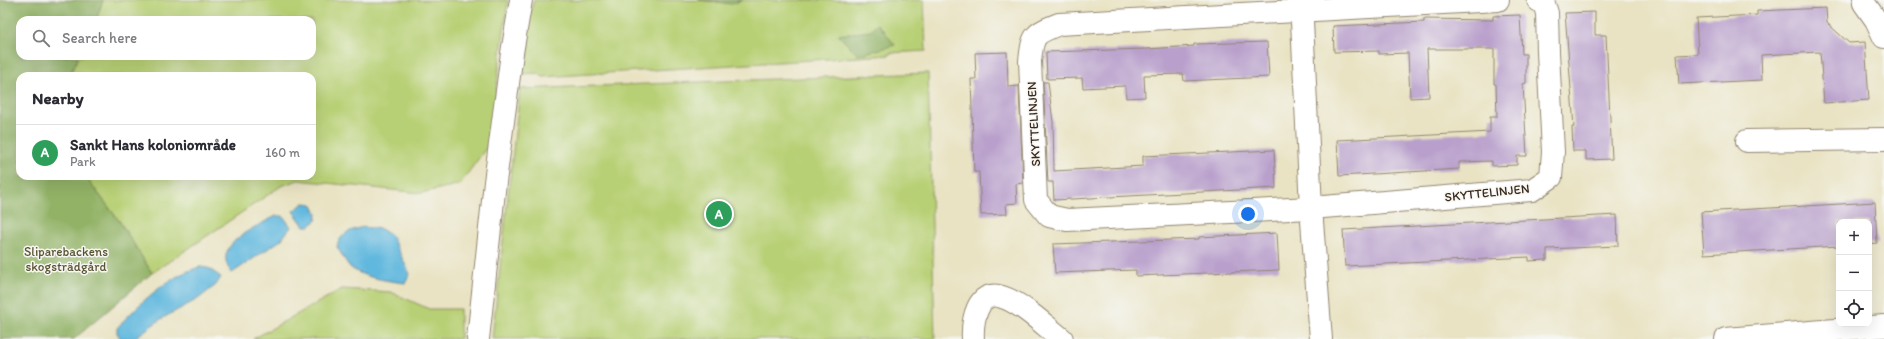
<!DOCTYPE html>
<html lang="en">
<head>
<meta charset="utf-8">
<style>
  :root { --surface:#fff; --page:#f7f7f7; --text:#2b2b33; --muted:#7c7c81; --line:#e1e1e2; --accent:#2563eb }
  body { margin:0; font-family:Itim,sans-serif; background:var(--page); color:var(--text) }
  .controls { position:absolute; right:12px; bottom:12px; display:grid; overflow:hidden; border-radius:8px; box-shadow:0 4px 16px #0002 }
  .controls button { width:36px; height:36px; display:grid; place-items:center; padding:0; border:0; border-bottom:1px solid var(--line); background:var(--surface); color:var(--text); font:20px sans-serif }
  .you { position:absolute; left:1248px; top:214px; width:14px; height:14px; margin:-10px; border:3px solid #fff; border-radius:50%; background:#1a73e8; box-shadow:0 0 0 6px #1a73e833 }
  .badge { display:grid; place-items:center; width:26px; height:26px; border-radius:50%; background:var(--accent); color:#fff; font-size:13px; font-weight:700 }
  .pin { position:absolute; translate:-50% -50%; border:2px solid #fff; box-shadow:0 1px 4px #0006 }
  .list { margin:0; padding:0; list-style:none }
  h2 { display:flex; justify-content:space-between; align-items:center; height:52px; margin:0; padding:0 16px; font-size:17px }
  h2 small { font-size:13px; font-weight:400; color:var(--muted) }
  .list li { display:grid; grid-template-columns:26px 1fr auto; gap:12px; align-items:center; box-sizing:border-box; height:56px; padding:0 16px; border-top:1px solid var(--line) }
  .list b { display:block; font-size:15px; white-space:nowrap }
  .list p { margin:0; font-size:13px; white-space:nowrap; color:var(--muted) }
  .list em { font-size:13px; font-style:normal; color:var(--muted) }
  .icon { flex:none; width:22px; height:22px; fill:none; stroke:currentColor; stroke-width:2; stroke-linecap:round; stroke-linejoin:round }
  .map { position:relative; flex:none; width:1884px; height:339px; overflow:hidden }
  .search { position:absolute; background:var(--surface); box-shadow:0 4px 16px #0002; left:16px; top:16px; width:300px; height:44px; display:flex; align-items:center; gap:10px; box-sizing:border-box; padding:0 14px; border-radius:12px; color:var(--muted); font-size:15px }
  .panel { position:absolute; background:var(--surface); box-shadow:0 4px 16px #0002; left:16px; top:72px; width:300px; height:108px; border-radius:12px }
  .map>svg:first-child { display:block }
  .green { fill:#b8d075; stroke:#7a7d4a }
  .forest { fill:#92b266; stroke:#666e42 }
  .water { fill:#61b8de; stroke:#4e717e }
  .building { fill:#b9a0cc }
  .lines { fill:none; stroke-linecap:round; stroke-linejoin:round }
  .minor-casing { stroke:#928670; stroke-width:24 }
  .minor { stroke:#fff; stroke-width:22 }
  .labels { text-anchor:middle; stroke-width:3; stroke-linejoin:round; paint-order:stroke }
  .street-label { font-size:13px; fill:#3b2a1e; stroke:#f6f6f2 }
  .park-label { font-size:13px; fill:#5a5434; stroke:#f6f6f2 }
</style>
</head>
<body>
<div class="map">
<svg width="1884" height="339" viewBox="0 0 1884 339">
  <rect width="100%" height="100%" fill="#f6f6f2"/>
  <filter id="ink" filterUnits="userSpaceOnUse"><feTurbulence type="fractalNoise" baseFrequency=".025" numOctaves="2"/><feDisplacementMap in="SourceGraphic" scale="8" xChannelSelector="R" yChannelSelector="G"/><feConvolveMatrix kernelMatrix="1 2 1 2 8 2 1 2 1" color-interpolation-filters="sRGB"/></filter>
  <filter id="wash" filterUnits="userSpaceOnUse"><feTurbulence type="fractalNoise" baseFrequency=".012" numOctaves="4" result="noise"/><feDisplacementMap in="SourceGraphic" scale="16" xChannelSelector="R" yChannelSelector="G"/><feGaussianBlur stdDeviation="0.9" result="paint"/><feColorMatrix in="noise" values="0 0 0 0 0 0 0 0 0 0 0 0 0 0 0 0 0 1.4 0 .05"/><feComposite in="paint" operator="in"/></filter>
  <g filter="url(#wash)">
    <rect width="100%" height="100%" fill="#e9e3c3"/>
    <g class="green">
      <polygon points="103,0 508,0 489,144 460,184 421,193 298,180 281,186 152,273 120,222 85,176 312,176 312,76 69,76 79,56 312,56 312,20 96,20"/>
      <polygon points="534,0 924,0 926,51 890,53 890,55 543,77 538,73 521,74 524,33"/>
      <polygon points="928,73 935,339 492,339 520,89"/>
      <polygon points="342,289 391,292 429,309 460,309 460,339 253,339"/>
    </g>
    <g class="forest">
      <polygon points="0,0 103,0 96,20 20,20 20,56 79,56 69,76 20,76 20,176 85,176 120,222 152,273 74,339 0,339"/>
      <polygon points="699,0 743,0 732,4"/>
      <polygon points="878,24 895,45 858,55 838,35 870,31"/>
    </g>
    <g class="water">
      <polygon points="304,203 312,204 317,213 316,221 309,226 304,226 293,211"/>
      <path d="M 276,216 L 283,216 L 291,227 L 281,240 L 232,273 C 209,245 256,227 276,216 Z"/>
      <path d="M 363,227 L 381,229 L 391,235 L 410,274 L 405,283 C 389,281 364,278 351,268 C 346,263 341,253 337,247 C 340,233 351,230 363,227 Z"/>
      <path d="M 200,267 L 208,268 L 221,277 L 216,285 L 198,299 L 161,319 L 133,339 L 121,339 L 117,333 L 117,328 C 139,304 167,276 200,267 Z"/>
    </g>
    <g id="blocks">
      <g class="building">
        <polygon points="1826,8 1827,23 1849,43 1865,42 1869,100 1824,103 1820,52 1761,55 1762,80 1679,84 1677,55 1698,54 1696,18 1757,15 1757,11"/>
        <polygon points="1595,12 1595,35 1606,35 1612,159 1586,160 1586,151 1573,151 1572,127 1574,127 1565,13"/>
        <polygon points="1520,15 1522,54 1526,54 1526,83 1523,84 1527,156 1517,156 1517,165 1492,166 1492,161 1459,162 1459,169 1339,176 1337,140 1490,132 1490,117 1497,117 1496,84 1494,84 1494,49 1427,49 1429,97 1410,98 1408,53 1379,54 1379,51 1334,52 1333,26 1424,22 1424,19 1493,20 1493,16"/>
        <polygon points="1267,42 1269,77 1184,81 1183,74 1144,75 1145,97 1126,98 1125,86 1083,88 1082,78 1047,79 1046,52 1147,49 1194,46 1194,44"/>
        <polygon points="1007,52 1008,87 1019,86 1023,183 1016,184 1017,203 1006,204 1007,214 981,215 979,172 974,172 971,79 976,79 975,53"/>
        <polygon points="1043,82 1048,82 1053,122 1054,171 1143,166 1143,156 1274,150 1276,188 1054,200 1053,182 1048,182"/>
        <polygon points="1875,202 1877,243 1869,244 1869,222 1839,222 1839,246 1704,254 1701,212"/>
        <polygon points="1617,215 1618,246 1547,249 1547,260 1529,261 1529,257 1345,266 1343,230"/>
        <polygon points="1277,233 1279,270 1136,276 1136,270 1055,273 1053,244 1199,239 1199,237"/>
      </g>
    </g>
  </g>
  <g filter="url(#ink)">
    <use href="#blocks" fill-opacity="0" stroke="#928670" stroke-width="1"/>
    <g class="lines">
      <g class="minor-casing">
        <g id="minor">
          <polyline points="1301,0 1311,208 1321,339"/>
          <path d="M 1498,0 L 1059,24 C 1034,34 1033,34 1030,61 L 1036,200 L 1049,216 L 1067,220 L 1311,208 L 1532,190 L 1551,177 L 1553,152 L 1548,52 L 1547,13 L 1544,4 L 1538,0"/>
          <polyline points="1864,3 1876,20 1884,37"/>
          <polyline points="1747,141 1884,139"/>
          <polyline points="478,339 495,182 512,53 521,0"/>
          <path d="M 973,339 C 972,322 977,288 1002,297 C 1022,303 1045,326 1062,339"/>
          <polyline points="1726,339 1884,326"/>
        </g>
      </g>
      <use href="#minor" class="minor"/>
    </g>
  </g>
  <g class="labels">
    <g class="street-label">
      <text transform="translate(1033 124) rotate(-93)" y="5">SKYTTELINJEN</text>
      <text transform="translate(1487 192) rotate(-6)" y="5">SKYTTELINJEN</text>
    </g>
    <g class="park-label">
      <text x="66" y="256">Sliparebackens<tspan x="66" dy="15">skogsträdgård</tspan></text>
    </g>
  </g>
</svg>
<div class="controls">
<button>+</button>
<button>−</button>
<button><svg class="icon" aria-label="locate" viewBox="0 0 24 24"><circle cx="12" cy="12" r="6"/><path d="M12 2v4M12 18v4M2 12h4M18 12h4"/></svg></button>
</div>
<div class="you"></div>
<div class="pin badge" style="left:719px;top:214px;background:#2e9e5b">A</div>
<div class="search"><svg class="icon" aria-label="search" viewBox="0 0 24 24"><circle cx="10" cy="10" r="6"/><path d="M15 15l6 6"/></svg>Search here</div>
<section class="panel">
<h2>Nearby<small></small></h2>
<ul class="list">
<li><span class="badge" style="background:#2e9e5b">A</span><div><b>Sankt Hans koloniområde</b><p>Park</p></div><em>160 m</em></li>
</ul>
</section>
</div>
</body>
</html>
